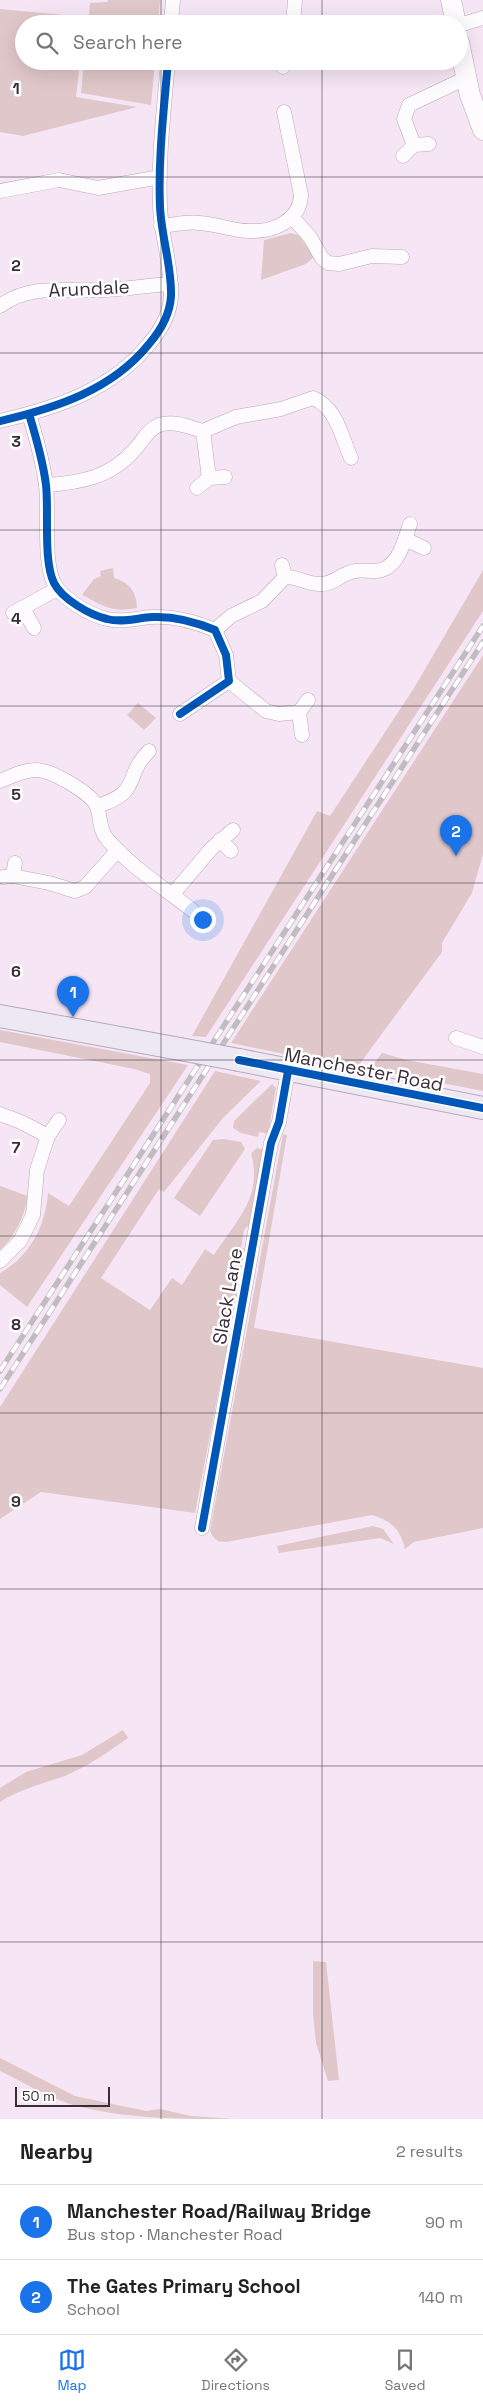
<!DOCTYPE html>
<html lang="en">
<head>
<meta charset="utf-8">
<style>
  :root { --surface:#fff; --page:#f2f2f2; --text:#222; --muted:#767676; --line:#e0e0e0; --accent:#1a73e8 }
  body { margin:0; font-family:"Space Grotesk",sans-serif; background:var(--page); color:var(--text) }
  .scale { position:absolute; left:15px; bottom:12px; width:95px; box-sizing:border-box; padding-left:5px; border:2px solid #392d38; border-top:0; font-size:14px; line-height:18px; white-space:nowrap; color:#392d38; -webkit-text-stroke:4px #fff; paint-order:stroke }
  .you { position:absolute; left:202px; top:919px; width:18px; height:18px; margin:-12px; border:4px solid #fff; border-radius:50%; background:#1a73e8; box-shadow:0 0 0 8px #1a73e833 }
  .badge { display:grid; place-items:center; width:32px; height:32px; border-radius:50%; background:var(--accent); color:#fff; font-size:16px; font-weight:700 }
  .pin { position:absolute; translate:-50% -41px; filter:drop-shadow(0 1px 2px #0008) }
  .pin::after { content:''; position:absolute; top:26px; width:18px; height:15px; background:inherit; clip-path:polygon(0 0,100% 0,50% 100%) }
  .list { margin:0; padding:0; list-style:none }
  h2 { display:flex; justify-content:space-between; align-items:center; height:65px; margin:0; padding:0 20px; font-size:21px }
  h2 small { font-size:16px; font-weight:400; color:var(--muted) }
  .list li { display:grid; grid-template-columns:32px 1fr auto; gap:15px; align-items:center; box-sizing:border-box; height:75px; padding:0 20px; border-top:1px solid var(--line) }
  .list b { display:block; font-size:19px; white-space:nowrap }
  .list p { margin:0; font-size:16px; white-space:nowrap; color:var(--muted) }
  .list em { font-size:16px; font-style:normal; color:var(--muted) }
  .icon { flex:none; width:28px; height:28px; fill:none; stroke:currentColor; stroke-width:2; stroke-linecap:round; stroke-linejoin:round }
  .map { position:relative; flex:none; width:483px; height:2119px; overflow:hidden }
  .search { position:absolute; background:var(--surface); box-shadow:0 5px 20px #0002; left:15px; right:15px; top:15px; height:55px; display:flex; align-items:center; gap:12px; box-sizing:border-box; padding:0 18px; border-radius:28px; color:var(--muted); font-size:19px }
  .sheet { height:215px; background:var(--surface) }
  nav { display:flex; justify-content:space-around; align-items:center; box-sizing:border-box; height:70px; border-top:1px solid var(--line); background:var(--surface); font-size:14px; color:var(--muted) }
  nav a { display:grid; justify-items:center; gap:2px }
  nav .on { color:var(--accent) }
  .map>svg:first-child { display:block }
  .green { fill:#e0c7ca }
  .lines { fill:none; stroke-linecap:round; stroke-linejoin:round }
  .street-casing { stroke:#b6aab5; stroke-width:15 }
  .secondary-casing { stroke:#b6aab5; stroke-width:21 }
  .primary-casing { stroke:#b5aabf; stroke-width:24 }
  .street { stroke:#fefbfe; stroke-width:14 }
  .secondary { stroke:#fefbfe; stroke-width:20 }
  .primary { stroke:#ede8f2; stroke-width:22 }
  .rail-casing { stroke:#c0bcc0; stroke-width:5.5 }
  .rail { stroke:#fff; stroke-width:4; stroke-dasharray:11; stroke-linecap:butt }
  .primary-bridge-casing { stroke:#b5aabf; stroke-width:24; stroke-linecap:butt }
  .primary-bridge { stroke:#ede8f2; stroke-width:22 }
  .cycleway-casing { stroke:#fff; stroke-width:11 }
  .cycleway { stroke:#0057b8; stroke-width:8 }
  .grid { fill:none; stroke:#392d38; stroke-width:1; stroke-opacity:0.55 }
  .labels { text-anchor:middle; stroke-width:5; stroke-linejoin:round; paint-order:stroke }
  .street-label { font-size:19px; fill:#392d38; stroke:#fff }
  .grid-label { font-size:16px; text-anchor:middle; font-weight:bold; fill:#392d38; stroke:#fff; stroke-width:5; stroke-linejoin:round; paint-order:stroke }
</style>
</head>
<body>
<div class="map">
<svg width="483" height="2119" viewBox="0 0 483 2119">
  <rect width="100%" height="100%" fill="#f6e6f5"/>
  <g class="green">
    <polygon points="108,0 160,0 158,24 88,24 90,3 107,2"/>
    <polygon points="0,9 86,17 85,24 24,24 24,61 80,61 76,97 137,107 23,136 0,132"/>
    <polygon points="84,61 155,61 151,105 81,93"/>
    <polygon points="291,233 299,235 314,257 306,264 261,280 264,240"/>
    <path d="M 113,568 L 114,578 C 129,582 137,592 137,608 C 111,613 104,606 82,595 L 94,579 L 101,576 L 100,571 Z"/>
    <polygon points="483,570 483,611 206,1037 192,1036 317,811 330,816 414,688"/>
    <polygon points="483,655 483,854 472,893 442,943 442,952 356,1069 231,1043"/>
    <polygon points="138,703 156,718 144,730 127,715"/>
    <path d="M 0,1030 L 188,1065 L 27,1307 L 0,1285 L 0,1273 C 30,1256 45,1227 48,1193 L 69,1206 L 150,1083 L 150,1074 L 134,1069 L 0,1042 Z"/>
    <polygon points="382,1053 407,1060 483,1074 483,1091 370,1069"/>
    <path d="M 215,1071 L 261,1081 L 223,1118 L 164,1192 L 159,1189 L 101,1278 L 150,1310 L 172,1278 L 182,1285 L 205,1249 L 214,1255 C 237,1219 263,1198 251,1153 L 257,1148 L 265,1150 L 252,1222 L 244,1230 L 241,1248 L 246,1249 L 195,1513 L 41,1492 L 0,1519 L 0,1407 Z"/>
    <polygon points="272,1084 276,1088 268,1134 259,1132 258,1137 241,1133 233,1128 234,1121"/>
    <path d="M 283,1134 L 287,1135 L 254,1328 L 483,1368 L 483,1528 L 414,1542 L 405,1549 C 400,1528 391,1521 372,1515 L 226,1542 C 216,1542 214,1539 210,1531 Z"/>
    <polygon points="224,1139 241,1142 245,1149 200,1216 174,1198 213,1140"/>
    <path d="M 0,1186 L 28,1196 C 24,1217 16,1235 0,1250 Z"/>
    <polygon points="373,1526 383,1529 394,1544 380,1538 279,1553 277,1546"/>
    <path d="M 123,1730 L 128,1738 C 107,1753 88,1766 65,1776 C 42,1784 20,1789 0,1802 L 0,1788 L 26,1772 L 82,1755 Z"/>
    <polygon points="313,1961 326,1962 339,2080 328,2081 316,2043 313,2015"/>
    <path d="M 0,2058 L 75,2096 L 146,2111 L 160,2109 L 191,2116 L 234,2119 C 179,2119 122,2119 70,2104 C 46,2096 23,2082 0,2071 Z"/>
  </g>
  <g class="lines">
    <g class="street-casing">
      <g id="street">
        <polyline points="171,24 173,0"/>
        <polyline points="293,24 295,0"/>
        <polyline points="459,25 483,18"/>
        <polyline points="283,67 284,61"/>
        <polyline points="414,145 404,119 409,105 466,78"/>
        <polyline points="403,156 414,145 429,144"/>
        <polyline points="0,191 59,180 98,188 160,177"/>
        <polyline points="293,218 310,237 322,258 328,263 339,264 372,256 402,257"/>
        <path d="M 161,226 C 174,225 187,221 200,223 C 217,224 233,231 250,231 C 273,232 300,221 301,195 L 284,112"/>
        <path d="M 0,306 C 31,283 66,292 101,290 C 124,290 148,285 171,284"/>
        <path d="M 29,414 C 36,437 43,461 46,485 C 49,511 43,561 54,583 C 62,599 90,615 107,619 C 122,623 137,618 152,617 C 173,616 196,622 215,630 L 226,655 L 229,681 L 180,714"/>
        <path d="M 0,421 C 56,408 112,390 149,344 C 161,330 170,315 171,296 C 172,266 161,236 160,206 C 158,158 164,109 168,61"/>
        <polyline points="203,431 209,478"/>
        <path d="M 46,485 C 80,483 112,477 135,449 C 143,441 148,429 159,425 C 175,420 188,427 203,431 L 236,417 L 281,409 L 313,398 C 337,408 341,436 351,458"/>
        <polyline points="197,488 209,478 225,477"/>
        <polyline points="405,539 424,548"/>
        <polyline points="282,565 285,577"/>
        <polyline points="23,608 34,628"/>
        <polyline points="13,613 57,589"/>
        <path d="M 215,630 L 231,616 L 262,601 L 285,577 C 296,576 307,584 319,584 C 332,585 340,575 351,572 C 359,569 367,571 375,571 C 398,570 404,542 410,524"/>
        <polyline points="229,681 266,711 279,714 299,712"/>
        <polyline points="302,735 299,712 308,700"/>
        <path d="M 0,781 C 12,776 24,770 36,770 C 51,770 92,793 97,807 C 101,818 99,830 107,839 C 131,867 164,888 192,910"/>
        <path d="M 97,806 C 143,792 123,776 149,751"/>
        <polyline points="220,840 231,851"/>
        <polyline points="13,876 15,863"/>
        <polyline points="3,877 13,876 49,883 75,891 85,887 118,850"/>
        <polyline points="172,895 211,849 233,830"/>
        <polyline points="456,1038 483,1047"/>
        <polyline points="0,1114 21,1122 48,1136"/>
        <polyline points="0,1261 20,1241 33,1215 37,1170 48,1136 59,1120"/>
        <polyline points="202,1528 271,1143 279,1122 288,1071"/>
      </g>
    </g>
    <g class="secondary-casing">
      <g id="secondary">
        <polyline points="451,0 456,24"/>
        <polyline points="459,42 470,95 483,130"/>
      </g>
    </g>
    <g class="primary-casing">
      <g id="primary">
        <polyline points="0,1016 180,1049"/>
        <polyline points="239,1060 483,1108"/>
      </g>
    </g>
    <use href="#street" class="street"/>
    <use href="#secondary" class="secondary"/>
    <use href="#primary" class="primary"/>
    <g class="rail-casing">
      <g id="rail">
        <polyline points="0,1371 483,626"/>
        <polyline points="0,1389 483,642"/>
      </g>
    </g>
    <use href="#rail" class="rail"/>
    <g class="primary-bridge-casing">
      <polyline id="primary-bridge" points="180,1049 239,1060"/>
    </g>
    <use href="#primary-bridge" class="primary-bridge"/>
    <g class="cycleway-casing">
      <g id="cycleway">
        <path d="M 29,414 C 36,437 43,461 46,485 C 49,511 43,561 54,583 C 62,599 90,615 107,619 C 122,623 137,618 152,617 C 173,616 196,622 215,630 L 226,655 L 229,681 L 180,714"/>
        <path d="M 0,421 C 56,408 112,390 149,344 C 161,330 170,315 171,296 C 172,266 161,236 160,206 C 158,158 164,109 168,61"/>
        <polyline points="239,1060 483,1108"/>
        <polyline points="202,1528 271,1143 279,1122 288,1071"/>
      </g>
    </g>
    <use href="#cycleway" class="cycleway"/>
  </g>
  <path class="grid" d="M 161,0 L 161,24M 322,0 L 322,24M 161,61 L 161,2119M 322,61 L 322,2119M 0,177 L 483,177M 0,353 L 483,353M 0,530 L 483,530M 0,706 L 483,706M 0,883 L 483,883M 0,1060 L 483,1060M 0,1236 L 483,1236M 0,1413 L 483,1413M 0,1589 L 483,1589M 0,1766 L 483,1766M 0,1942 L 483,1942"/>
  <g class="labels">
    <g class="street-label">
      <text transform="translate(89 288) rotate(-3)" y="7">Arundale</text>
      <text transform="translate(364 1069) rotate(11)" y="7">Manchester Road</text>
      <text transform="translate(227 1296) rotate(-80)" y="7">Slack Lane</text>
    </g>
  </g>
  <g class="grid-label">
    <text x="16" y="94">1</text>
    <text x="16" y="271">2</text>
    <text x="16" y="447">3</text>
    <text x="16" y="624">4</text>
    <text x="16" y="800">5</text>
    <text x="16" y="977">6</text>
    <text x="16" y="1153">7</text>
    <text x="16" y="1330">8</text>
    <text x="16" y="1507">9</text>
  </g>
</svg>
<div class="scale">50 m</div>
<div class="you"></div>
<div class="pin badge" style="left:73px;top:1017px">1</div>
<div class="pin badge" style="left:456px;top:856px">2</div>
<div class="search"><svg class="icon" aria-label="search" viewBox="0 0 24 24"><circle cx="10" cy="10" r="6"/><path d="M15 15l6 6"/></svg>Search here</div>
</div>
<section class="sheet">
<h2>Nearby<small>2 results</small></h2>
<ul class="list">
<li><span class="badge">1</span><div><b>Manchester Road/Railway Bridge</b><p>Bus stop · Manchester Road</p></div><em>90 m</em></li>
<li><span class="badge">2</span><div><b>The Gates Primary School</b><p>School</p></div><em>140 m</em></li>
</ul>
</section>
<nav>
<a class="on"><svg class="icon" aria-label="map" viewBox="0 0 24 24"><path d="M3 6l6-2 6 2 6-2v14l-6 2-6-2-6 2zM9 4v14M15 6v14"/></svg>Map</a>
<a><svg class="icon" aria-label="directions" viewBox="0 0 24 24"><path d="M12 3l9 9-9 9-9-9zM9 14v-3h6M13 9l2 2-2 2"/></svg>Directions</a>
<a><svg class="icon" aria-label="saved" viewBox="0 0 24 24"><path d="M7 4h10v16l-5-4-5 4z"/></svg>Saved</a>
</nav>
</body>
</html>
